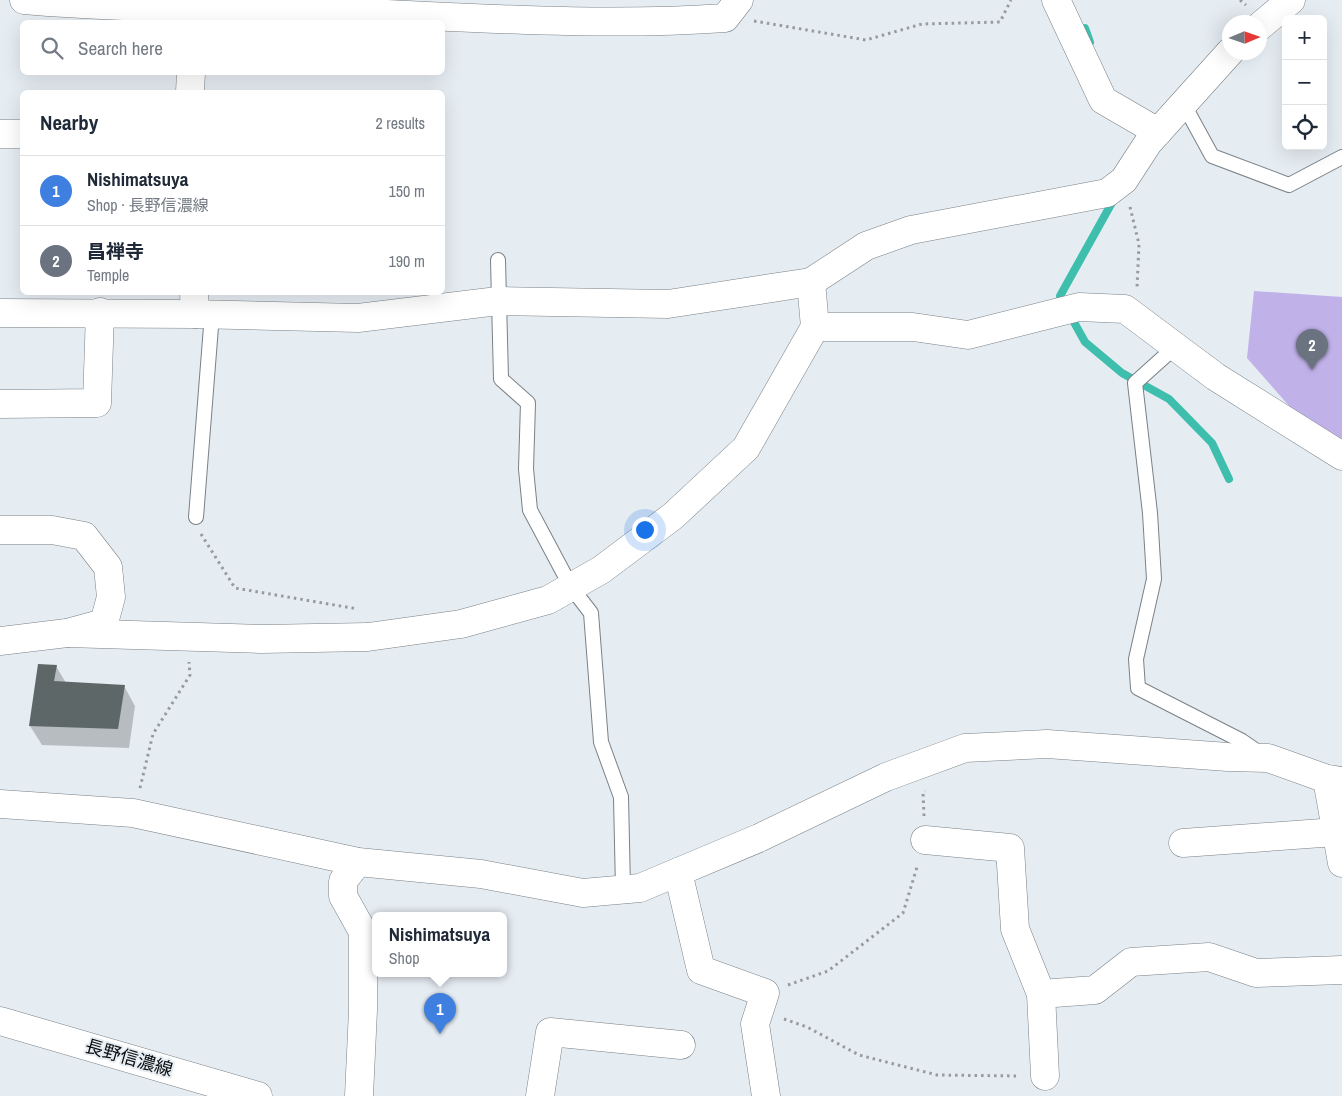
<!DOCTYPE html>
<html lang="en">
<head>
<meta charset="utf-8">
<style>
  :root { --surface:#fff; --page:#f2f2f3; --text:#1f2937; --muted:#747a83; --line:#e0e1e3; --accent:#b45309 }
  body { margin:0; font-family:"Archivo Narrow","Noto Sans JP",sans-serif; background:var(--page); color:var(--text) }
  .controls { position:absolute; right:15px; top:15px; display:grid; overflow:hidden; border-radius:8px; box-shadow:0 5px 20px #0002 }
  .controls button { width:45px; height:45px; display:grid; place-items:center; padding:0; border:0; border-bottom:1px solid var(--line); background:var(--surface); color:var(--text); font:25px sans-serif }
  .compass { position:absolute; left:1222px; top:15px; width:45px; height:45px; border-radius:50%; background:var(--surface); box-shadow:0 5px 20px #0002; rotate:88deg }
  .you { position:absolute; left:644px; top:529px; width:18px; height:18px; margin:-12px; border:4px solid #fff; border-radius:50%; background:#1a73e8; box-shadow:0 0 0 8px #1a73e833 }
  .badge { display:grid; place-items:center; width:32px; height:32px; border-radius:50%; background:var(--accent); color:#fff; font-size:16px; font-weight:700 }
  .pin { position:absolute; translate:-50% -41px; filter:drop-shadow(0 1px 2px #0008) }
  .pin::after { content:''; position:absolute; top:26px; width:18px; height:15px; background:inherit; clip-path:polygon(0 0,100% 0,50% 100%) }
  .popup { position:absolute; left:372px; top:912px; width:135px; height:65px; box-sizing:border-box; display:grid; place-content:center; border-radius:8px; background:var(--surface); filter:drop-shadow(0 1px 4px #0005); font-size:16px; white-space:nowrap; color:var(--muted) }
  .popup b { font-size:19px; color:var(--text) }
  .popup::after { content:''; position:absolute; left:50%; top:100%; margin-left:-10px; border:10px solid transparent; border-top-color:var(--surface) }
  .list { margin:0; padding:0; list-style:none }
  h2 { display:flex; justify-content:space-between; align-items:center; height:65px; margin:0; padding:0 20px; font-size:21px }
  h2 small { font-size:16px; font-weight:400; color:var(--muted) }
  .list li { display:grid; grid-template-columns:32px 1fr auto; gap:15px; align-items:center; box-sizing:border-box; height:70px; padding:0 20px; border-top:1px solid var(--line) }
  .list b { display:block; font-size:19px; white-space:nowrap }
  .list p { margin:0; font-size:16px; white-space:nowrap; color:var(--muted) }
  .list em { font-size:16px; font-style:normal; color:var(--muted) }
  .icon { flex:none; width:28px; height:28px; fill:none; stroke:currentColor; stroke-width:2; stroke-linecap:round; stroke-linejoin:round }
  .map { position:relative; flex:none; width:1342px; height:1096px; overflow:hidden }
  .search { position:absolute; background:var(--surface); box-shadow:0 5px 20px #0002; left:20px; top:20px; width:425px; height:55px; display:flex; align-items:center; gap:12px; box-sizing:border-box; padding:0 18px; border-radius:8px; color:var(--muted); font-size:19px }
  .panel { position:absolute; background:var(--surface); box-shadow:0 5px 20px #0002; left:20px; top:90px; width:425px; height:205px; border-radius:8px }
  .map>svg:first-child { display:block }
  .green { fill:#c0b2e9 }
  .shadow { fill:#0003 }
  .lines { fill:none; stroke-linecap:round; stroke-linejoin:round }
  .stream { stroke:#3ebeac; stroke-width:8 }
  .building { fill:#5e6768 }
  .service-casing { stroke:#7a8186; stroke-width:16 }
  .minor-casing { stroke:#7a8186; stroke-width:29 }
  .primary-casing { stroke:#7a8186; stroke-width:29 }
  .path { stroke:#969ba0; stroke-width:3; stroke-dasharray:2.5 4; stroke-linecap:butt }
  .service { stroke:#fff; stroke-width:14 }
  .minor { stroke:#fff; stroke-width:28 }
  .primary { stroke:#fff; stroke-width:28 }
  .labels { text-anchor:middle; stroke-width:4; stroke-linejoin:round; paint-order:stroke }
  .street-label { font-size:18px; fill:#0a0c0e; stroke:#e5ecf2 }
</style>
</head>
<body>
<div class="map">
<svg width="1342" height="1096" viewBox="0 0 1342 1096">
  <rect width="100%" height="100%" fill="#e5ecf2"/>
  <polygon class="green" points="1254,291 1342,297 1342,466 1247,358"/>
  <polygon class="shadow" points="56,666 66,683 124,686 135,706 129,748 42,745 30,726"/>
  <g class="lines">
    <g class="stream">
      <polyline points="1085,28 1090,42"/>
      <polyline points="1065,305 1060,296 1114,199"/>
      <polyline points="1070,315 1085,342 1122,373 1169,399 1212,443 1229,479"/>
    </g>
  </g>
  <polygon class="building" points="38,664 57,665 54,681 125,685 118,729 29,726"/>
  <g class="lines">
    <g class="service-casing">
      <g id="service">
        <polyline points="1183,103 1212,156 1289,185 1342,157"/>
        <polyline points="498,260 501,379 528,403 526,469 530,510 571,587 591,613 601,742 621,797 623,889"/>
        <polyline points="1175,347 1135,383 1150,513 1154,579 1136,659 1138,688 1242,741 1261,754"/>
        <polyline points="196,517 212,314"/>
      </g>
    </g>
    <g class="minor-casing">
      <g id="minor">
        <path d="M 24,0 C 129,9 235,8 341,12 C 467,17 599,27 725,18 L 739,0"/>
        <polyline points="1056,0 1103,100 1158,132"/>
        <polyline points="1260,26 1291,0"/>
        <polyline points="190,92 191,72"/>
        <polyline points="0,134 22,134"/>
        <polyline points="194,292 195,314 358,318 498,301 668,304 811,282 866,246 911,230 1107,193 1124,180 1148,143 1230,52"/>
        <polyline points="0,313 195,314"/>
        <polyline points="815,327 913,327 968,335 1079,307 1125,309 1216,377 1342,456"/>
        <polyline points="0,404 97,403 100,312"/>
        <polyline points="0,530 52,530 84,536 108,567 111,597 104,623 67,633 0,641"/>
        <polyline points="67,633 261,639 368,637 461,624 548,600 601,570 673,516 746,448 815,327 811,282"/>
        <polyline points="1327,779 1342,863"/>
        <polyline points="0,804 133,813 358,862 481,874 583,893 640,888 759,838 886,777 965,748 1047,744 1228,757 1268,758 1327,779 1342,781"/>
        <polyline points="925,840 1010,848 1015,929 1041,994 1045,1076"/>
        <polyline points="1183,843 1336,832"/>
        <polyline points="358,862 343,881 343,896 363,932 363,1010 359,1096"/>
        <polyline points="678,872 701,970 765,993 755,1024 766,1096"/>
        <polyline points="1041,994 1095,990 1131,962 1209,957 1256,973 1342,970"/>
        <polyline points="540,1096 550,1032 681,1045"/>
      </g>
    </g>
    <g class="primary-casing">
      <polyline id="primary" points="0,1021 258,1096"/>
    </g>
    <g class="path">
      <polyline points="1240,0 1246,5"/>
      <polyline points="754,21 866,40 922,24 1000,22 1011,0"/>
      <polyline points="1130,207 1139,244 1137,288"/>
      <polyline points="201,534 235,588 358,609"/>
      <polyline points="140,788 153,734 190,675 189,662"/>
      <polyline points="924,816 923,792 925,791"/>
      <polyline points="788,985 828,971 903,913 918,864"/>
      <polyline points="784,1019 807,1027 859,1055 937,1075 1019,1076"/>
    </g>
    <use href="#service" class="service"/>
    <use href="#minor" class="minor"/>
    <use href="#primary" class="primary"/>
  </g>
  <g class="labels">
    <g class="street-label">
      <text transform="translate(129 1058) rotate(16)" y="6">長野信濃線</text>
    </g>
  </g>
</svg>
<div class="controls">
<button>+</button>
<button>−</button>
<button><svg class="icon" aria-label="locate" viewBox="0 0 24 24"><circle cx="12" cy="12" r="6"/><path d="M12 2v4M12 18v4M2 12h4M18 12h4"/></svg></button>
</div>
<svg class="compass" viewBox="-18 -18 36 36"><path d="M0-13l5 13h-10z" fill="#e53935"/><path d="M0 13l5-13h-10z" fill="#747a83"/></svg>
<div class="you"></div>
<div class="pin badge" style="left:440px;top:1034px;background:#3f7fe0">1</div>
<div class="popup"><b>Nishimatsuya</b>Shop</div>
<div class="pin badge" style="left:1312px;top:370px;background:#6b7280">2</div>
<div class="search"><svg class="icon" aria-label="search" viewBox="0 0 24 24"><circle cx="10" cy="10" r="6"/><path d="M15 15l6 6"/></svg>Search here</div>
<section class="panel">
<h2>Nearby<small>2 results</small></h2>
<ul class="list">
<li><span class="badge" style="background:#3f7fe0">1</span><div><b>Nishimatsuya</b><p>Shop · 長野信濃線</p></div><em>150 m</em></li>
<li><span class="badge" style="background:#6b7280">2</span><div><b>昌禅寺</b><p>Temple</p></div><em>190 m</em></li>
</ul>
</section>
</div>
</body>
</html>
